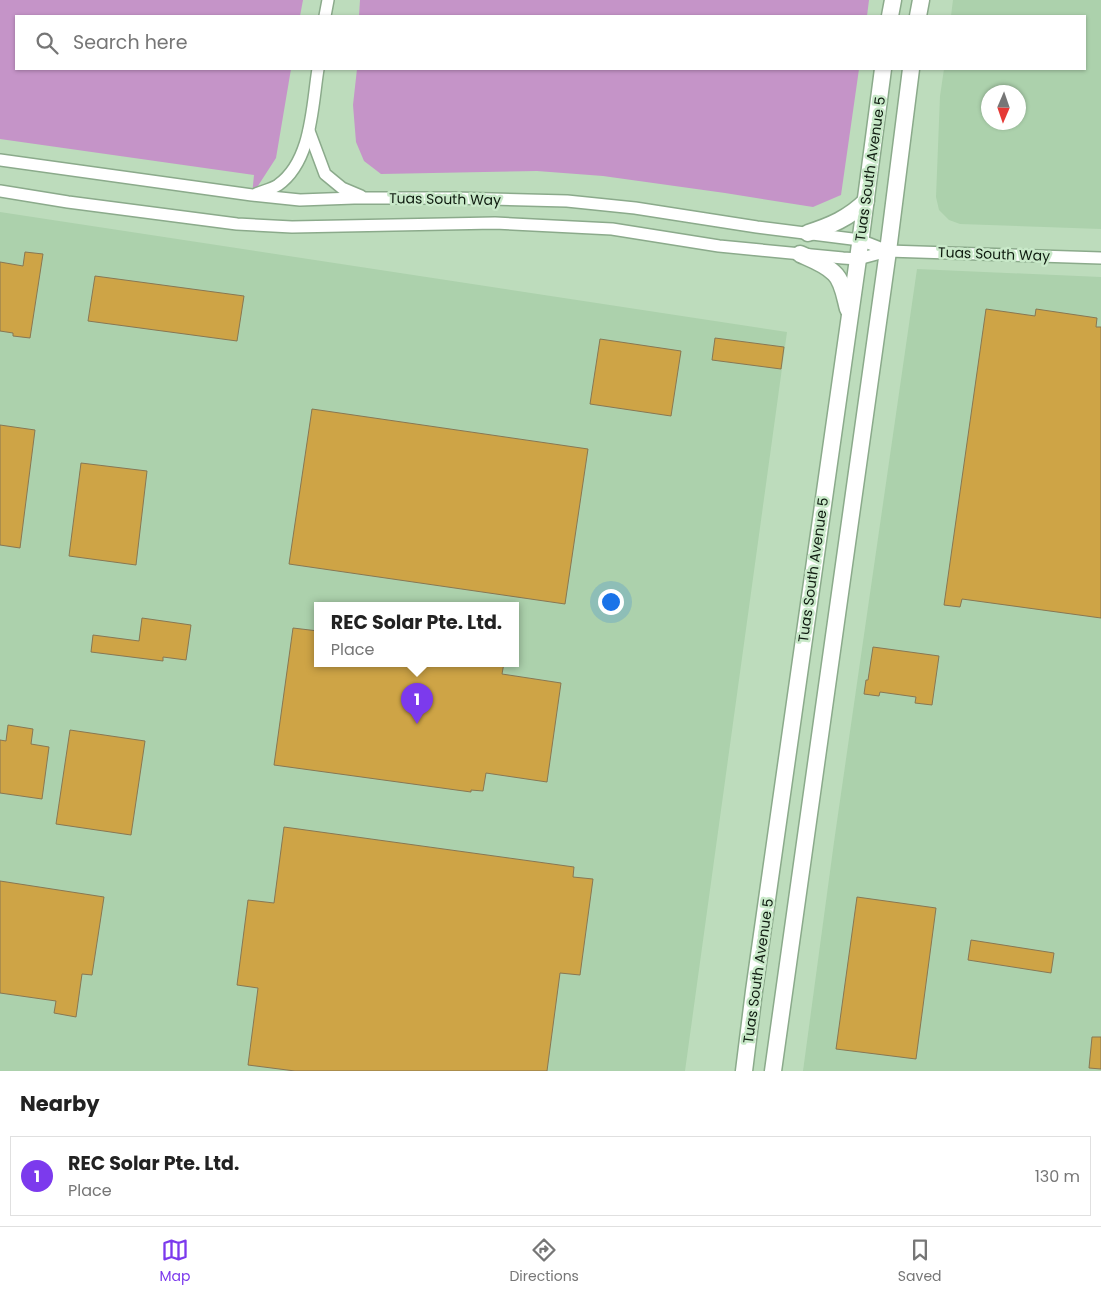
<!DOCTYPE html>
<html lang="en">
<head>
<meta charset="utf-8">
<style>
  :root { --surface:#fff; --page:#f2f2f2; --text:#222; --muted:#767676; --line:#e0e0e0; --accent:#7c3aed }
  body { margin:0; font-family:Poppins,sans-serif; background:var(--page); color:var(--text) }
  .compass { position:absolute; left:981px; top:85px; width:45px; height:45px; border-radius:50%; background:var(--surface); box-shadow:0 1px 4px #0004; rotate:182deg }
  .you { position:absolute; left:610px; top:601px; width:18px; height:18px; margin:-12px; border:4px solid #fff; border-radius:50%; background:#1a73e8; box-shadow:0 0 0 8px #1a73e833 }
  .badge { display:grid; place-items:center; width:32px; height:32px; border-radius:50%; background:var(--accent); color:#fff; font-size:16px; font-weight:700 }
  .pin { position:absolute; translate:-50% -41px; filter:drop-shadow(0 1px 2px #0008) }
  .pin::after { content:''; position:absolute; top:26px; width:18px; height:15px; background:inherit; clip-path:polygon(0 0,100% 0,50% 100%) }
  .popup { position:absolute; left:314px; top:602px; width:205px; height:65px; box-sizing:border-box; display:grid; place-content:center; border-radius:0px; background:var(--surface); filter:drop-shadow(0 1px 4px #0005); font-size:16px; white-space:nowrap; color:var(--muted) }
  .popup b { font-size:19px; color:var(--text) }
  .popup::after { content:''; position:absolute; left:50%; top:100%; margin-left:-10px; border:10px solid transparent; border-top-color:var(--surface) }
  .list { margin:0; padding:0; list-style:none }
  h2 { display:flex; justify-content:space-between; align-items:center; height:65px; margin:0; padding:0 20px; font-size:21px }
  h2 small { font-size:16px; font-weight:400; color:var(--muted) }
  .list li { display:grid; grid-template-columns:32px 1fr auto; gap:15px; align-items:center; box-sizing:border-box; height:80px; margin:0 10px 10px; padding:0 10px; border:1px solid var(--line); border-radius:0px }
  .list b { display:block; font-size:19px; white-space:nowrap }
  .list p { margin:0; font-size:16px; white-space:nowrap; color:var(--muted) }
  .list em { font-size:16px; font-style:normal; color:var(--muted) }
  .icon { flex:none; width:28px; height:28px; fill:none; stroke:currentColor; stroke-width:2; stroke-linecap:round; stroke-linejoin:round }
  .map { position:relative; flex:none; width:1101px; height:1071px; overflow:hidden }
  .search { position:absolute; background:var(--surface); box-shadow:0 1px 4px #0004; left:15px; right:15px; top:15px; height:55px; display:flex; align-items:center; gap:12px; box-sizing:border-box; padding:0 18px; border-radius:0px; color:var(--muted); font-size:19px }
  .sheet { height:155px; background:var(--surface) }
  nav { display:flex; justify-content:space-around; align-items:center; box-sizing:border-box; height:70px; border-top:1px solid var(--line); background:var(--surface); font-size:14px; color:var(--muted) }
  nav a { display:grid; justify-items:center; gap:2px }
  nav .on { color:var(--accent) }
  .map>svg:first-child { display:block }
  .built { fill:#acd1ac; fill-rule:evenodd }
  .green { fill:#c594c8 }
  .building { fill:#cea446; stroke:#887753 }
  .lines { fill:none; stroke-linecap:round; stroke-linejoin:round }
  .street-casing { stroke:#8baa8b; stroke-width:14 }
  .secondary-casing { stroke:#8baa8b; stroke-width:19 }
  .street { stroke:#fff; stroke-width:11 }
  .secondary { stroke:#fff; stroke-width:16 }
  .labels { text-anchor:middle; stroke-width:5; stroke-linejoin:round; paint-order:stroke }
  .street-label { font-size:14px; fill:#0e1a0f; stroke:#c9e9c9 }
</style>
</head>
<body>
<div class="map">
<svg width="1101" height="1071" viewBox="0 0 1101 1071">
  <rect width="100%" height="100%" fill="#bddcbc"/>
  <g class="built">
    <path d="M 953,0 L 1101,0 L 1101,229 L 960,224 L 949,220 L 939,210 L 936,197 L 940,96 L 944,69 L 1085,69 L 1085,16 L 951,16 ZM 1018,92 L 1018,122 L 988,122 L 988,92 Z"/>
    <path d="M 0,212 L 787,332 L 685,1071 L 0,1071 ZM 318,605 L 516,605 L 516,663 L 318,663 Z"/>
    <polygon points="917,269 1101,277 1101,1071 803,1071 834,842"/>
  </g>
  <g class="green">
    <polygon points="0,0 303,0 300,16 16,16 16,69 291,69 276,158 252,195 254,175 0,139"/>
    <polygon points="360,0 869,0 867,16 359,16"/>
    <polygon points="357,69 859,69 841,195 813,207 725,193 603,176 537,171 381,174 364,161 356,142 353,105"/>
  </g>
  <g class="building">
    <polygon points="25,252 43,254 30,338 13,336 13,333 0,331 0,262 23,266"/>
    <polygon points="95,276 244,296 237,341 88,321"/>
    <polygon points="986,309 1035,316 1036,309 1097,318 1096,327 1101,327 1101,618 962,599 960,607 944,605"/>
    <polygon points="715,338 784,347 781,369 712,360"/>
    <polygon points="600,339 681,351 671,416 590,404"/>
    <polygon points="312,409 588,449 565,604 289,564"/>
    <polygon points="0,425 35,430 20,548 0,545"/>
    <polygon points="81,463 147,471 136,565 69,556"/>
    <polygon points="142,618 191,625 186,660 163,657 163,661 91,652 93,635 139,641"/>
    <polygon points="293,628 318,631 318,663 504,663 502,674 561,683 547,782 486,773 483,791 471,790 471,792 274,765"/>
    <polygon points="873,647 939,656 932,705 915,703 916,697 880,692 879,696 864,694 866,680 868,680"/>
    <polygon points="8,725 33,729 31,744 49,747 42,799 0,793 0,740 6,741"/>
    <polygon points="70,730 145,741 131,835 56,824"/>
    <polygon points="284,827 574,867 573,877 593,879 580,975 560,973 547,1071 295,1071 248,1065 258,988 237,985 248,900 274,903"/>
    <polygon points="0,881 104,897 92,975 82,974 76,1017 54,1013 56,1001 0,993"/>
    <polygon points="857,897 936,908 916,1059 836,1049"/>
    <polygon points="971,940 1054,953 1051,973 968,960"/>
    <polygon points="1092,1037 1101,1037 1101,1069 1089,1068"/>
  </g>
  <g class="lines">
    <g class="street-casing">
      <g id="street">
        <polyline points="325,16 328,0"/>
        <polyline points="309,131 325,174 342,188 361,196"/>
        <polyline points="0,160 252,195 300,200 354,198 455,198 567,201 635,208 757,227 860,240 888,251"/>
        <polyline points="0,191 68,202 237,224 292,227 495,223 612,229 719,246 843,258 858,259 888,251 1101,258"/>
        <path d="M 256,194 C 263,191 272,189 278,185 C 312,161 312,106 318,69"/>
      </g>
    </g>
    <g class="secondary-casing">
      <g id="secondary">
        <polyline points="890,16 893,0"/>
        <polyline points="918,16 921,0"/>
        <path d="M 808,233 C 830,226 849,218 866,201"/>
        <path d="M 800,254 C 811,259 825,264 834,273 C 843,281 845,298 848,309"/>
        <polyline points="744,1071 754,991 858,259 883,69"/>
        <polyline points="773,1071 888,251 911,69"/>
      </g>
    </g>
    <use href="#street" class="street"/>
    <use href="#secondary" class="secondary"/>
  </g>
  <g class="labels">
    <g class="street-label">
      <text transform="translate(870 169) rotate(-82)" y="5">Tuas South Avenue 5</text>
      <text transform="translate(445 199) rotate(1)" y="5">Tuas South Way</text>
      <text transform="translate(994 254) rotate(2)" y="5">Tuas South Way</text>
      <text transform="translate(813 570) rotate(-82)" y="5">Tuas South Avenue 5</text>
      <text transform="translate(758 971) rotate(-82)" y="5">Tuas South Avenue 5</text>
    </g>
  </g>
</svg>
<svg class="compass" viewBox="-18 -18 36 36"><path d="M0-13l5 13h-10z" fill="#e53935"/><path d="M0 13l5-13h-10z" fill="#767676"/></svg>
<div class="you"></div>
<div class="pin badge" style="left:417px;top:724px">1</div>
<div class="popup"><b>REC Solar Pte. Ltd.</b>Place</div>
<div class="search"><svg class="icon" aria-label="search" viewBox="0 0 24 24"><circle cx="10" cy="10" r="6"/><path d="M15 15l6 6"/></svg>Search here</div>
</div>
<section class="sheet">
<h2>Nearby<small></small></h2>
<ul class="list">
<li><span class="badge">1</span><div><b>REC Solar Pte. Ltd.</b><p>Place</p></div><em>130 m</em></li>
</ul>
</section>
<nav>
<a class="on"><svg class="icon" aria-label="map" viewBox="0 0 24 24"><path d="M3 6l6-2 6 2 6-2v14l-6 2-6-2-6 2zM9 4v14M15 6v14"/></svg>Map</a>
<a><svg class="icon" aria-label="directions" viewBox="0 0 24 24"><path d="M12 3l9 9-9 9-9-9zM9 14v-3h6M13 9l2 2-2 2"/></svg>Directions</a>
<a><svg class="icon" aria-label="saved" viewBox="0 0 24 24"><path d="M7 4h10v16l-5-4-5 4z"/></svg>Saved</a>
</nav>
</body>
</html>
